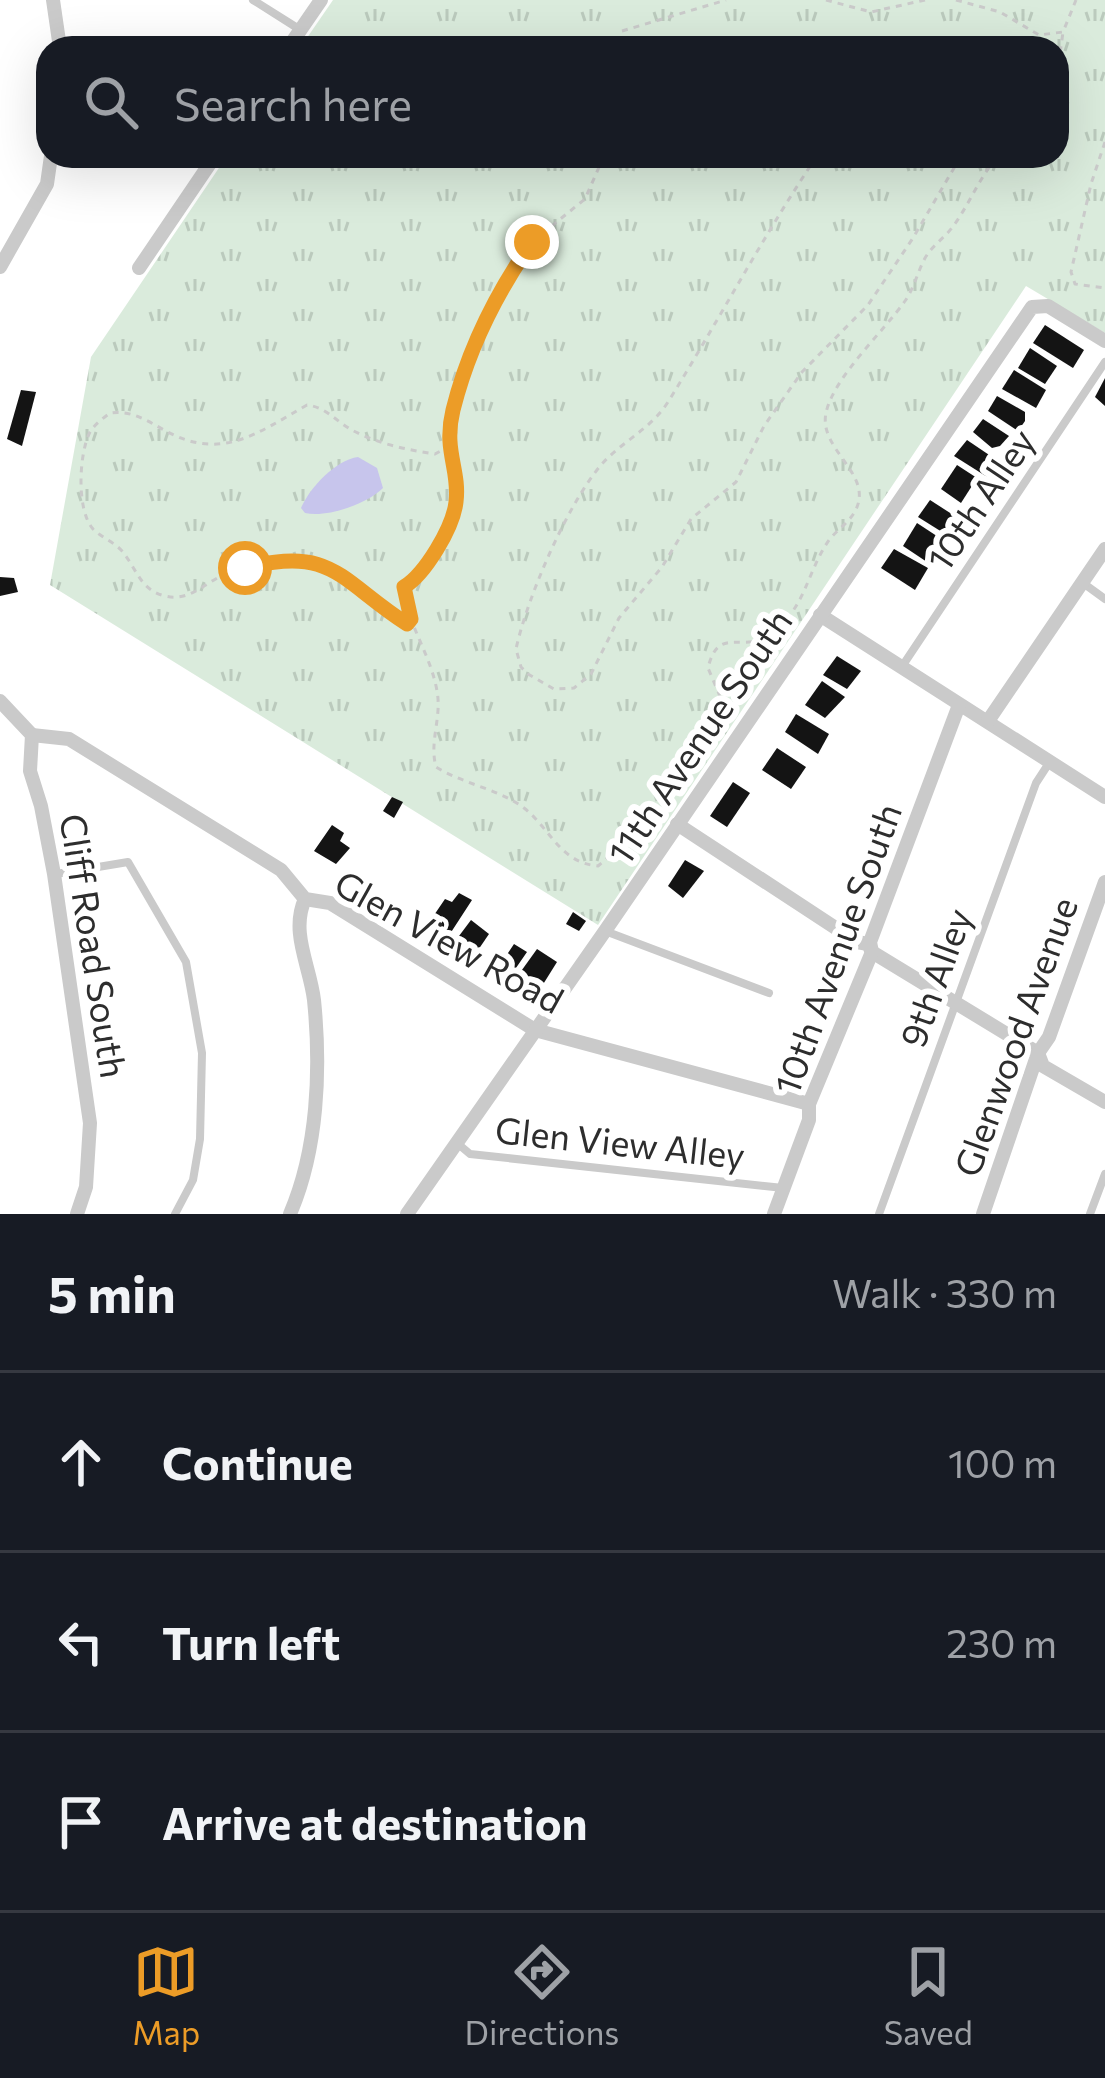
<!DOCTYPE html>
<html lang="en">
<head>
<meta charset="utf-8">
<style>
  :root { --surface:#171b24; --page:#242831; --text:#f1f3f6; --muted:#9ea1a6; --line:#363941; --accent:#ec9c27 }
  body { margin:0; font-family:Commissioner,sans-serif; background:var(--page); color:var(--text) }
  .stop { position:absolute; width:36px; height:36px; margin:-27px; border:9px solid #ec9c27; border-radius:50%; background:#fff }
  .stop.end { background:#ec9c27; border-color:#fff; box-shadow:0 3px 12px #0008 }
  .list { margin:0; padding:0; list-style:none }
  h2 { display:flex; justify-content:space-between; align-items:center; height:156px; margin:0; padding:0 48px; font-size:51px }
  h2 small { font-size:39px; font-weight:400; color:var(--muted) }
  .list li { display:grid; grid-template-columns:78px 1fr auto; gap:36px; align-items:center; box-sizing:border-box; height:180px; padding:0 48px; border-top:3px solid var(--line) }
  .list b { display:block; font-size:45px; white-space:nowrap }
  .list em { font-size:39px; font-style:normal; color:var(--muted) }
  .icon { flex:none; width:66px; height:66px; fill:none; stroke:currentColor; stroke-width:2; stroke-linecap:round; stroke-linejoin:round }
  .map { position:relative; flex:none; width:1105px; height:1214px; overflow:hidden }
  .search { position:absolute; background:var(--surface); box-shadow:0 12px 48px #0002; left:36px; right:36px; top:36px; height:132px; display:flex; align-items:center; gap:30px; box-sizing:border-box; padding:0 42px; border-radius:36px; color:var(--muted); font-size:45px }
  .sheet { height:696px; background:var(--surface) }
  nav { display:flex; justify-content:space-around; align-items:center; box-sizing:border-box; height:168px; border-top:3px solid var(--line); background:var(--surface); font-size:33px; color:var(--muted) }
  nav a { display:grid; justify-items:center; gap:6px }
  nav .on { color:var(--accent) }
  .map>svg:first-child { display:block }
  .grass { fill:url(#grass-tufts) }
  .water { fill:#c7c5ec }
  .building { fill:#141414 }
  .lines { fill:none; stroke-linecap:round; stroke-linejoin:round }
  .path { stroke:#cacaca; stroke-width:3; stroke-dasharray:6 6; stroke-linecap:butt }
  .service { stroke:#cacaca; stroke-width:8 }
  .minor { stroke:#cacaca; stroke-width:14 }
  .route { stroke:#ec9c27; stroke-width:15 }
  .labels { text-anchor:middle; stroke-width:12; stroke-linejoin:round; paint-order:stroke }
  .street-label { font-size:36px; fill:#2d2d2d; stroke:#fff }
</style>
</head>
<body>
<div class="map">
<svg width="1105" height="1214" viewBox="0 0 1105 1214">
  <defs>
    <pattern id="grass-tufts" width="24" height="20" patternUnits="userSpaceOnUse" patternTransform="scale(3)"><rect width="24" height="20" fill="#daebdc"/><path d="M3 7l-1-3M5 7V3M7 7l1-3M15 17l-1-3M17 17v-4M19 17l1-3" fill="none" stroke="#bbcabd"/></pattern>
  </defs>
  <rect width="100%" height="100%" fill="#fff"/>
  <polygon class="grass" points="333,0 1105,0 1105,333 1026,286 598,925 50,585 91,357 227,156 1057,156 1057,48 300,48"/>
  <path class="water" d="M 358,457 L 377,468 L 383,488 C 367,504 327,518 305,513 L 301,508 C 310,487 336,460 358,457 Z"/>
  <g class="building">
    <polygon points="1045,325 1084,350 1073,368 1033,343"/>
    <polygon points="1030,348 1057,366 1045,384 1018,368"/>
    <polygon points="1014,370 1046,390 1036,408 1002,389"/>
    <polygon points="1105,378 1105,406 1095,397"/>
    <polygon points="21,390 36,392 22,446 7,439"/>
    <polygon points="997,396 1025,412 1025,421 1018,431 988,411"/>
    <polygon points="983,419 1009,436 1000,446 992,448 973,432"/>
    <polygon points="967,440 1004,465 992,480 954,456"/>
    <polygon points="957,465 977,478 961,503 941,489"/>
    <polygon points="930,500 961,520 950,537 918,517"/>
    <polygon points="917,523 949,544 933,566 903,546"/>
    <polygon points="894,549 928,568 915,590 881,568"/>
    <polygon points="0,577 14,578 18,592 0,596"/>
    <polygon points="837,656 861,671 847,689 823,675"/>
    <polygon points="822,681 845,697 825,718 805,705"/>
    <polygon points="796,714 829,734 818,754 785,732"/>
    <polygon points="777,748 806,767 791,789 762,770"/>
    <polygon points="733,782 750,793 727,827 710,816"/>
    <polygon points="392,797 403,802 394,818 383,811"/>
    <polygon points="332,825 344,833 340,841 350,848 336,864 314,851"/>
    <polygon points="685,860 704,871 683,898 668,886"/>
    <polygon points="459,893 472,900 446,940 434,935 436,929 428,924 445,899 452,902"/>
    <polygon points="573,912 586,921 579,931 566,924"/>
    <polygon points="471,920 489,934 474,956 453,944"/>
    <polygon points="514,944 527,952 509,978 491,968 500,954 506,956"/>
    <polygon points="537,949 557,962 537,994 514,981"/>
  </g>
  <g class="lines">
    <g class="path">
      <polyline points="826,0 871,12 925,0"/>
      <polyline points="956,0 1000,12 1039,35 1063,32 1076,0"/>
      <polyline points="622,31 726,0"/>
      <polyline points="1035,48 1039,37"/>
      <polyline points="1057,76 1063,32"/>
      <polyline points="1105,142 1091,184 1071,272 1075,284 1105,288"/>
      <path d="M 604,156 L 585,199 L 532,242 L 523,254 L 484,325 L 462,378 L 448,437 L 456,502 L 435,549 L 414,582 L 406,584 L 403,591 C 409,626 431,656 437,691 C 442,718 429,741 436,767 C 463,784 499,789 524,808 C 550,828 560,863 598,866 L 666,808 L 722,701 L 708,668 C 718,626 741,652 765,637 C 806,612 805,575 829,540 C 837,530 848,523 854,513 C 877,475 818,451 826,413 C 833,378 884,331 905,301 C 914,288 917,274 924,260 C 931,246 945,238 954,225 C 970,203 979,178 998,156"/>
      <path d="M 817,156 C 763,236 719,320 668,402 C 650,430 622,441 601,465 C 567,505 527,598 516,649 L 521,667 L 528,674 L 554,689 L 574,688 L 591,674 L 619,618 L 662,567 L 691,519 L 736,482 L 764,426 L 802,372 L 868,305 L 913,238 L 961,156"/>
      <path d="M 410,620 L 403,623 C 347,569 299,541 223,575 C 204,584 188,602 165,596 C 140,590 137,569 122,551 C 114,542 102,538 93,529 C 76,510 79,453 90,432 C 95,424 103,418 110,413 C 131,410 146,420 164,430 C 221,462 256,434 307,405 C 325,407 335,420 350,429 C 375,443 407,450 435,454 L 446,448"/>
    </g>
    <g class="service">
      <polyline points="253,0 299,29"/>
      <polyline points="1083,583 1105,599"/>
      <polyline points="901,668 1105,362"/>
      <polyline points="56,874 128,862 186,962 202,1053 200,1139 193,1180 175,1214"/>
      <polyline points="605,931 769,993"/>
      <polyline points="457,1143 470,1154 783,1188"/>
      <polyline points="879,1214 1036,783 1049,763"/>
      <polyline points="1090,1214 1105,1174"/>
    </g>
    <g class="minor">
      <polyline points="53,0 60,48"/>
      <polyline points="288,48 321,0"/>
      <polyline points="0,267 47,184 51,156"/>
      <polyline points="139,268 215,156"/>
      <polyline points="820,615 1105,797"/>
      <polyline points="0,701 32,735 30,771 41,806 54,874 90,1123 86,1187 77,1214"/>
      <polyline points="988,721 1105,549"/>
      <polyline points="32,735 69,739 281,870 305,899 330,903 535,1030 809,1104"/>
      <polyline points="677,824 857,942 868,944 872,952 1038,1053 1043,1066 1105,1102"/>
      <path d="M 290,1214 C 318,1149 321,1069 314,1000 C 310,966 290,932 305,899"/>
      <polyline points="407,1214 605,931 1032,307 1048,306 1105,341"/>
      <polyline points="774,1214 809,1120 809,1104 872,952 870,942 959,705"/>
      <polyline points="983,1214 1038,1053 1049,1037 1105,882"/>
    </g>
  </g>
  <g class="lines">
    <path class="route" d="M 245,568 C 333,545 340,581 407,624 L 411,619 L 404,587 C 425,574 453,528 456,502 C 460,469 443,451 453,410 C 468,350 497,292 532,242"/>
  </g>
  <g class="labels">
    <g class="street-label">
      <text transform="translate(981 500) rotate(-56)" y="13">10th Alley</text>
      <text transform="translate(700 737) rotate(-56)" y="13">11th Avenue South</text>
      <text transform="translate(449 942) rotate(29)" y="13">Glen View Road</text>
      <text transform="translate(93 946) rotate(81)" y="13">Cliff Road South</text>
      <text transform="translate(838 949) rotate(-70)" y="13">10th Avenue South</text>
      <text transform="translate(936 978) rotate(-70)" y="13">9th Alley</text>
      <text transform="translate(1016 1037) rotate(-70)" y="13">Glenwood Avenue</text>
      <text transform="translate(620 1143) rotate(6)" y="13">Glen View Alley</text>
    </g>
  </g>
</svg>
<div class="stop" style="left:245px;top:568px"></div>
<div class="stop end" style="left:532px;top:242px"></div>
<div class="search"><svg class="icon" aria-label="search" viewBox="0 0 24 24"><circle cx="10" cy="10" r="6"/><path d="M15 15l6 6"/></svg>Search here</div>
</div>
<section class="sheet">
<h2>5 min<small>Walk · 330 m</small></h2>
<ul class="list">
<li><svg class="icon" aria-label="ahead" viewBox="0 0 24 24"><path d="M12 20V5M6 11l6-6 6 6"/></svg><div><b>Continue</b></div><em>100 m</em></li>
<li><svg class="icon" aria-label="left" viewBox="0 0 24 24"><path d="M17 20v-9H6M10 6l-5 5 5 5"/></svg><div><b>Turn left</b></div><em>230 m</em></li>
<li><svg class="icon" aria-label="arrive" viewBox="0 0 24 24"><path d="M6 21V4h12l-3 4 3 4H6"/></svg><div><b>Arrive at destination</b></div></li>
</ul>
</section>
<nav>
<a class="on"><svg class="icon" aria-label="map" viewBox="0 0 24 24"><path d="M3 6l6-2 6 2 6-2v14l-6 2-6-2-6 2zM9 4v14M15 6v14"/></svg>Map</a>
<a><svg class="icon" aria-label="directions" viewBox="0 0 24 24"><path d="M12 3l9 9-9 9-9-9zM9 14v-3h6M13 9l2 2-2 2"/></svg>Directions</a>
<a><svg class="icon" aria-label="saved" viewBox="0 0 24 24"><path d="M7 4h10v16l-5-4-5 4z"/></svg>Saved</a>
</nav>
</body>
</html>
